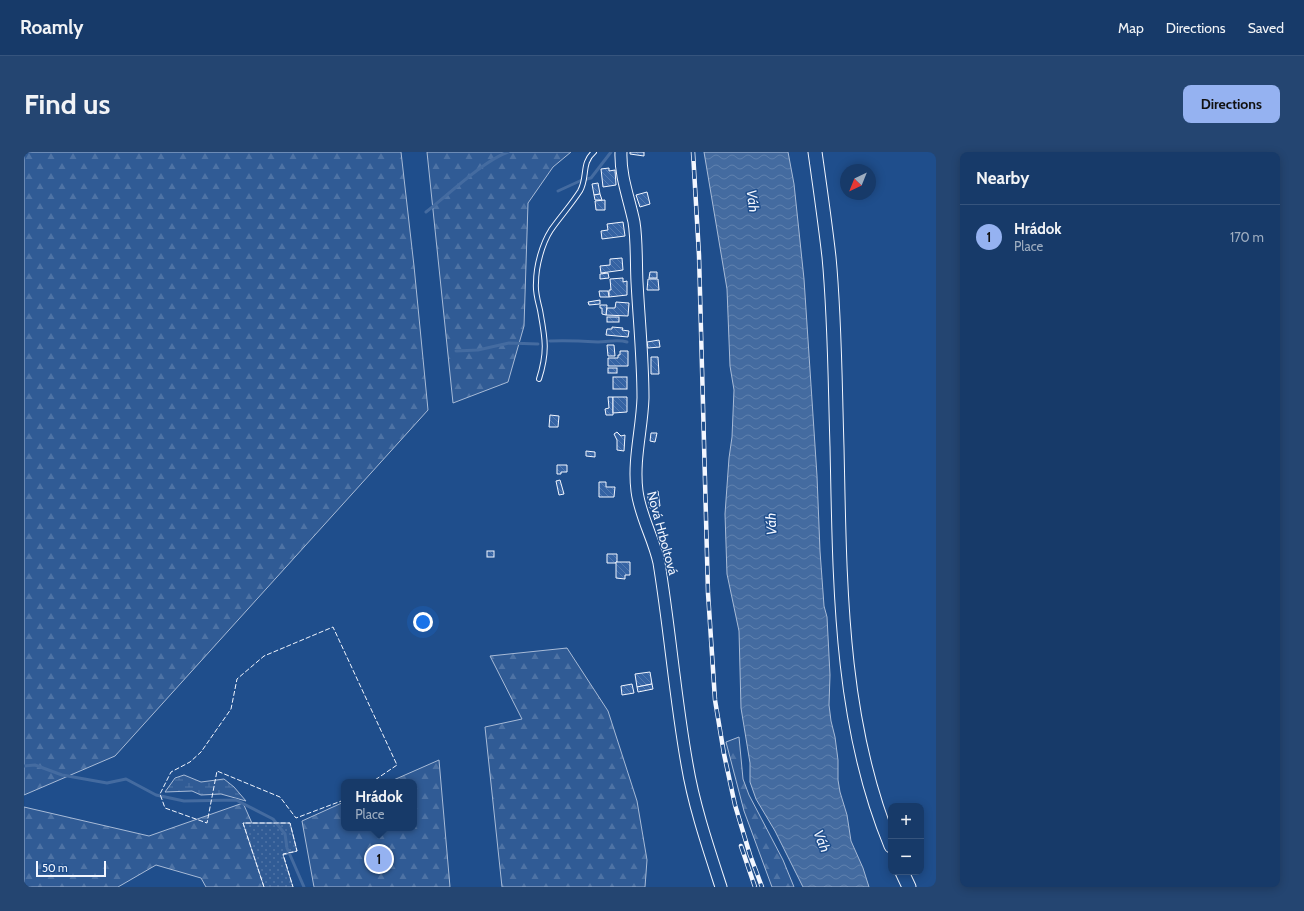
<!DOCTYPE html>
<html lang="en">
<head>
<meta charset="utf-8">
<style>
  :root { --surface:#173a69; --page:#244571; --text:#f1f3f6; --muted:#9eadc0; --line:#36547d; --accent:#95b2f1 }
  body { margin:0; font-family:Cabin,sans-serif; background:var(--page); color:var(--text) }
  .controls { position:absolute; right:12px; bottom:12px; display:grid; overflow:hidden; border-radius:8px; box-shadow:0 2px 10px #0003 }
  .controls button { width:36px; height:36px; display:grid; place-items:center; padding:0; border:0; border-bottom:1px solid var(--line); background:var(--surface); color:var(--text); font:20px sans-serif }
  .compass { position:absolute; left:816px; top:12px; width:36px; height:36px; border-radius:50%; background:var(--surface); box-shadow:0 2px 10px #0003; rotate:223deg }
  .scale { position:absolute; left:12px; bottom:10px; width:70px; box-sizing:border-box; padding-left:4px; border:2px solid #f2f6ff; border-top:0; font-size:11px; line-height:14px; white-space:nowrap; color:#f2f6ff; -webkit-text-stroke:3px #1f4e8c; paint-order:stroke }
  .you { position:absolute; left:399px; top:470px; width:14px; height:14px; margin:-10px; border:3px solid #fff; border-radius:50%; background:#1a73e8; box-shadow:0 0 0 6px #1a73e833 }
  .badge { display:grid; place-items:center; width:26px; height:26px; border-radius:50%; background:var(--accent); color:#111; font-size:13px; font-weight:700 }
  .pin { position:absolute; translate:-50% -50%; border:2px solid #fff; box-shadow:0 1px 4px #0006 }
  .popup { position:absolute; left:317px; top:627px; width:76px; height:52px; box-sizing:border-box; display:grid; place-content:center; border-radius:8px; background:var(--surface); filter:drop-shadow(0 1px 3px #0005); font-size:13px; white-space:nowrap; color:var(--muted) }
  .popup b { font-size:15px; color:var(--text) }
  .popup::after { content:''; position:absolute; left:50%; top:100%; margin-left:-8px; border:8px solid transparent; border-top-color:var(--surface) }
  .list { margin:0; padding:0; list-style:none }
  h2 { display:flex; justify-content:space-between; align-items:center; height:52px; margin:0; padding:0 16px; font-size:17px }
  h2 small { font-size:13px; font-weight:400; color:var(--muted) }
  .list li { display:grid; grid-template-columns:26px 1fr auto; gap:12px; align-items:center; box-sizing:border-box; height:64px; padding:0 16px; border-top:1px solid var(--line) }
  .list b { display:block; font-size:15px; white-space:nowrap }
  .list p { margin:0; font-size:13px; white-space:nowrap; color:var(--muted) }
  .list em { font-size:13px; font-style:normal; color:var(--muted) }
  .map { position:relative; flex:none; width:912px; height:735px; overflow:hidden; border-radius:8px }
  header { display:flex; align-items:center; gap:24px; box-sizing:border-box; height:56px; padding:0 20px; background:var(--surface); border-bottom:1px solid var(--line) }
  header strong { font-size:19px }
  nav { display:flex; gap:22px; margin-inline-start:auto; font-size:14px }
  .intro { display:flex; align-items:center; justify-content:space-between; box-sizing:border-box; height:96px; padding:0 24px }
  h1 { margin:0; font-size:28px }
  .button { padding:10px 18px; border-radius:8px; background:var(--accent); color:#111; font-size:14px; font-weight:700 }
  main { display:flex; gap:24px; padding:0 24px }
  aside { flex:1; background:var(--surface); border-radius:8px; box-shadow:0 2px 10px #0003 }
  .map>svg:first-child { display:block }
  .forest { fill:url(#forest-firs); stroke:#a8bbd7 }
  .wetland { fill:url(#wetland-marsh); stroke:#a8bbd7 }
  .park { fill:url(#park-dots); stroke:#a8bbd7 }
  .water { fill:url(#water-waves); stroke:#a8bbd7 }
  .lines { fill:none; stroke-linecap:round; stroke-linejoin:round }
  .stream { stroke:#446ba0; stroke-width:3 }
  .building { fill:url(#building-back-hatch); stroke:#f2f6ff }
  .service-casing { stroke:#f2f6ff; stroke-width:6 }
  .tertiary-casing { stroke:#f2f6ff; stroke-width:13 }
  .primary-casing { stroke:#f2f6ff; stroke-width:15 }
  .service { stroke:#1f4e8c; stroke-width:4 }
  .tertiary { stroke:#1f4e8c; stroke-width:11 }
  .primary { stroke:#1f4e8c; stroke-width:13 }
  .rail-casing { stroke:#f2f6ff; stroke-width:4.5 }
  .rail { stroke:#1f4e8c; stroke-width:3; stroke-dasharray:9; stroke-linecap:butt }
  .fence { stroke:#f2f6ff; stroke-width:1; stroke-dasharray:5 2; stroke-linecap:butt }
  .labels { text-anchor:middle; stroke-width:3; stroke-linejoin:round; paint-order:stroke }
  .street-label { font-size:13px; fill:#f2f6ff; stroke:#1f4e8c }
  .water-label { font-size:14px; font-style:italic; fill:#f2f6ff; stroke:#1f4e8c }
</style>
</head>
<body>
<header>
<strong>Roamly</strong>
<nav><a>Map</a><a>Directions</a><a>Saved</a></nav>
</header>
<div class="intro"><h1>Find us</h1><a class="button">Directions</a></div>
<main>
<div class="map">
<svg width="912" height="735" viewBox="0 0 912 735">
  <defs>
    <pattern id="forest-firs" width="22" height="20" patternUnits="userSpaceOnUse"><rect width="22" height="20" fill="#305b95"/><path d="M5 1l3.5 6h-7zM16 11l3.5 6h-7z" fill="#4e73a5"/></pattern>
    <pattern id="wetland-marsh" width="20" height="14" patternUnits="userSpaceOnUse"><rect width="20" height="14" fill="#305b95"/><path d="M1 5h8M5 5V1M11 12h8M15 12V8" fill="none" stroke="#4e73a5"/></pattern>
    <pattern id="park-dots" width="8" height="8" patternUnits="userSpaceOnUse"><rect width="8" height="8" fill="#305b95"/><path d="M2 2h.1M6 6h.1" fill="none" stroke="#4e73a5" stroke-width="1.8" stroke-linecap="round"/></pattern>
    <pattern id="water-waves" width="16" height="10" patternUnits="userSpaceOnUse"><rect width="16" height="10" fill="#446ba0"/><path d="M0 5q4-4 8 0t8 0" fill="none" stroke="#5f81ae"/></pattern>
    <pattern id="building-back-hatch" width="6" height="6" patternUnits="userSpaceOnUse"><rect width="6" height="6" fill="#3563a3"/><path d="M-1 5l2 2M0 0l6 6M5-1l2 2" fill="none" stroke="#537ab1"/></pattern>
  </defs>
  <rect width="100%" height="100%" fill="#1f4e8c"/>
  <g class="forest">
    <polygon points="0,0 377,0 390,114 404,258 91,604 0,643"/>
    <polygon points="403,0 547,0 529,15 504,51 500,174 484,230 429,251"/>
    <polygon points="543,496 584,559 613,649 623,708 621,735 478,735 461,575 498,567 466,504"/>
    <polygon points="715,585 719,627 725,643 759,708 770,735 748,735 720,659 702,590"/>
    <polygon points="415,608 426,735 290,735 278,669 320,650 320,676 390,676 390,630 365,630"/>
    <polygon points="219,651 235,687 254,735 182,735 177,726 132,713 94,735 0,735 0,655 125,684"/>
  </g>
  <polygon class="wetland" points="160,623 177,630 200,627 210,635 222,649 197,642 177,643 168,639 141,640 151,626"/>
  <polygon class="park" points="219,671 266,671 273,699 259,703 269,735 240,735"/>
  <polygon class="water" points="680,0 764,0 770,32 780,127 793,324 796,399 800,454 803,465 806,523 805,553 807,569 811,585 814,608 814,628 816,640 823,663 827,689 839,716 845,735 779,735 751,679 732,647 726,630 726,611 717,556 715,479 703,422 701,362 705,306 708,285 710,238 706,214 703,137"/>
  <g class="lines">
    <g class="stream">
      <polyline points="534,39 558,28 567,26 587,0"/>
      <path d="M 402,60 C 424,43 459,9 484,0"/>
      <path d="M 526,189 C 542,188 558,189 574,190 C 585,190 593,187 603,190"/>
      <polyline points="432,199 454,198 485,191 514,192"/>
      <polyline points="0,614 11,613 38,623 83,631 102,627 132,643 160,649 212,648 249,667 261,682 263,696 280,735"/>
    </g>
  </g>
  <g class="building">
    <polygon points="606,0 620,0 620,4 606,2"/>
    <polygon points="585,16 585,19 591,18 592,33 579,35 577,17"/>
    <polygon points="574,31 576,42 570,43 568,32"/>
    <polygon points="623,40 626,52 616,55 612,43"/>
    <polygon points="576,42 578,48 571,48 570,43"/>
    <polygon points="581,48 581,58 572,58 571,49"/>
    <polygon points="599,70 601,84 578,87 577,79 584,78 583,72"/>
    <polygon points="598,106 599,118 577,121 576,114 586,113 586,107"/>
    <polygon points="626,120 633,120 633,126 625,126"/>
    <polygon points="584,121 585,126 576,127 576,122"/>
    <polygon points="599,126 599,130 603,129 603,143 585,145 585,138 587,138 586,127"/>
    <polygon points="624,127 634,127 635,138 623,138"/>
    <polygon points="575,139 584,139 585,145 576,145"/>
    <polygon points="576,148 576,152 565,153 564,150"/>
    <polygon points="592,150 605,151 604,164 582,163 583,156 591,156"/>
    <polygon points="576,153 583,153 582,163 578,162 578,156 576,156"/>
    <rect x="583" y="165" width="12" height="5"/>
    <polygon points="588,175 599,176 598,178 605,179 604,185 582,183 583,177 588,177"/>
    <polygon points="635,188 636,195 624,196 623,190"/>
    <polygon points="583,193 590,193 591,204 584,204"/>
    <polygon points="596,199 604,199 604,214 584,214 584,206 594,206 594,203 596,203"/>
    <polygon points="627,205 634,205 635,222 627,222"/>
    <rect x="584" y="216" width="9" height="5"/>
    <rect x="589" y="225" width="14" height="12"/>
    <polygon points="584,245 589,245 589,263 582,263 581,257 585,256"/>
    <polygon points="589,245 603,245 603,260 589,261"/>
    <polygon points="526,263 535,264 534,275 525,275"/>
    <polygon points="593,280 597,284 601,283 600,299 593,298 593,288 590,282"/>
    <polygon points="627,281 633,281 631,290 626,289"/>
    <polygon points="562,299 571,300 571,305 562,304"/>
    <polygon points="533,313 543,313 543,320 537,320 537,322 533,322"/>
    <polygon points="536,328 540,342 535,343 532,329"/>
    <polygon points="575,330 582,330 582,335 591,335 590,345 575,345"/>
    <polygon points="634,339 636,354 626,356 623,341"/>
    <rect x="463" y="399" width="7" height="6"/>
    <polygon points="583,402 593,402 593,410 592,410 592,411 583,411"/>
    <polygon points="592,410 606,410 606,423 601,423 601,427 592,426"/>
    <polygon points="626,520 628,532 613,535 611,522"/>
    <polygon points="608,532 610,541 598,543 597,534"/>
    <polygon points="628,532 629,537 614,540 613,535"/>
  </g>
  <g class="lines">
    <g class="service-casing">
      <path id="service" d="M 515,227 C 524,199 521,186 516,158 C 514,149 511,140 512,131 C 512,114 518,92 527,78 C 536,65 547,53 556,39 C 564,25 557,11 570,0"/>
    </g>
    <g class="tertiary-casing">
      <path id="tertiary" d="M 597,0 C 596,24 605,46 610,70 C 613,89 612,110 613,130 C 615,168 619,207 619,246 C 618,277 609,308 613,339 C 616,364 630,387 635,411 C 646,478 651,545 663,612 C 670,654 684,695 697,735"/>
    </g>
    <g class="primary-casing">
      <g id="primary">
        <path d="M 791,0 C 796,35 801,70 805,105 C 811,168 811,232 813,295 C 816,429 815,568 867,694"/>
        <polyline points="878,720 885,735"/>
      </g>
    </g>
    <use href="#service" class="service"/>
    <use href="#tertiary" class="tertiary"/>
    <use href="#primary" class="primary"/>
    <g class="rail-casing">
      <g id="rail">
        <polyline points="669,0 675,103 684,441 691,548 700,602 711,653 726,703 738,735"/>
        <polyline points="717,694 731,735"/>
      </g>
    </g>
    <use href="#rail" class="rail"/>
    <g class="fence">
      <polyline points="320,648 272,666 256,645 193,619 183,671 141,656 136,642 147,620 166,610 177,600 207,557 213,527 240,504 309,475 373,613 348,630"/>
      <polyline points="240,735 219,671 266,671 273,699 259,702 269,735"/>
    </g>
  </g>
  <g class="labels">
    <g class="street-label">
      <text transform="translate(639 381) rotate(75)" y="5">Nová Hrboltová</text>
    </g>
    <g class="water-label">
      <text transform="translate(729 49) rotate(82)" y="5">Váh</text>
      <text transform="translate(747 372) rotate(-92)" y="5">Váh</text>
      <text transform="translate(798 689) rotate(68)" y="5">Váh</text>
    </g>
  </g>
</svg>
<div class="controls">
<button>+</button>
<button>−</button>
</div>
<svg class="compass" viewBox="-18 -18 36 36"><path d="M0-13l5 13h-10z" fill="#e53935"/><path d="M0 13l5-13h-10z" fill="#9eadc0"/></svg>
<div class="scale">50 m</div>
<div class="you"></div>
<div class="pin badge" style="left:355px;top:707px">1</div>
<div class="popup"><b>Hrádok</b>Place</div>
</div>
<aside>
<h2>Nearby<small></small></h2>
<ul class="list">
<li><span class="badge">1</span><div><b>Hrádok</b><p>Place</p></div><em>170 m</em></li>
</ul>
</aside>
</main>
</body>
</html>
